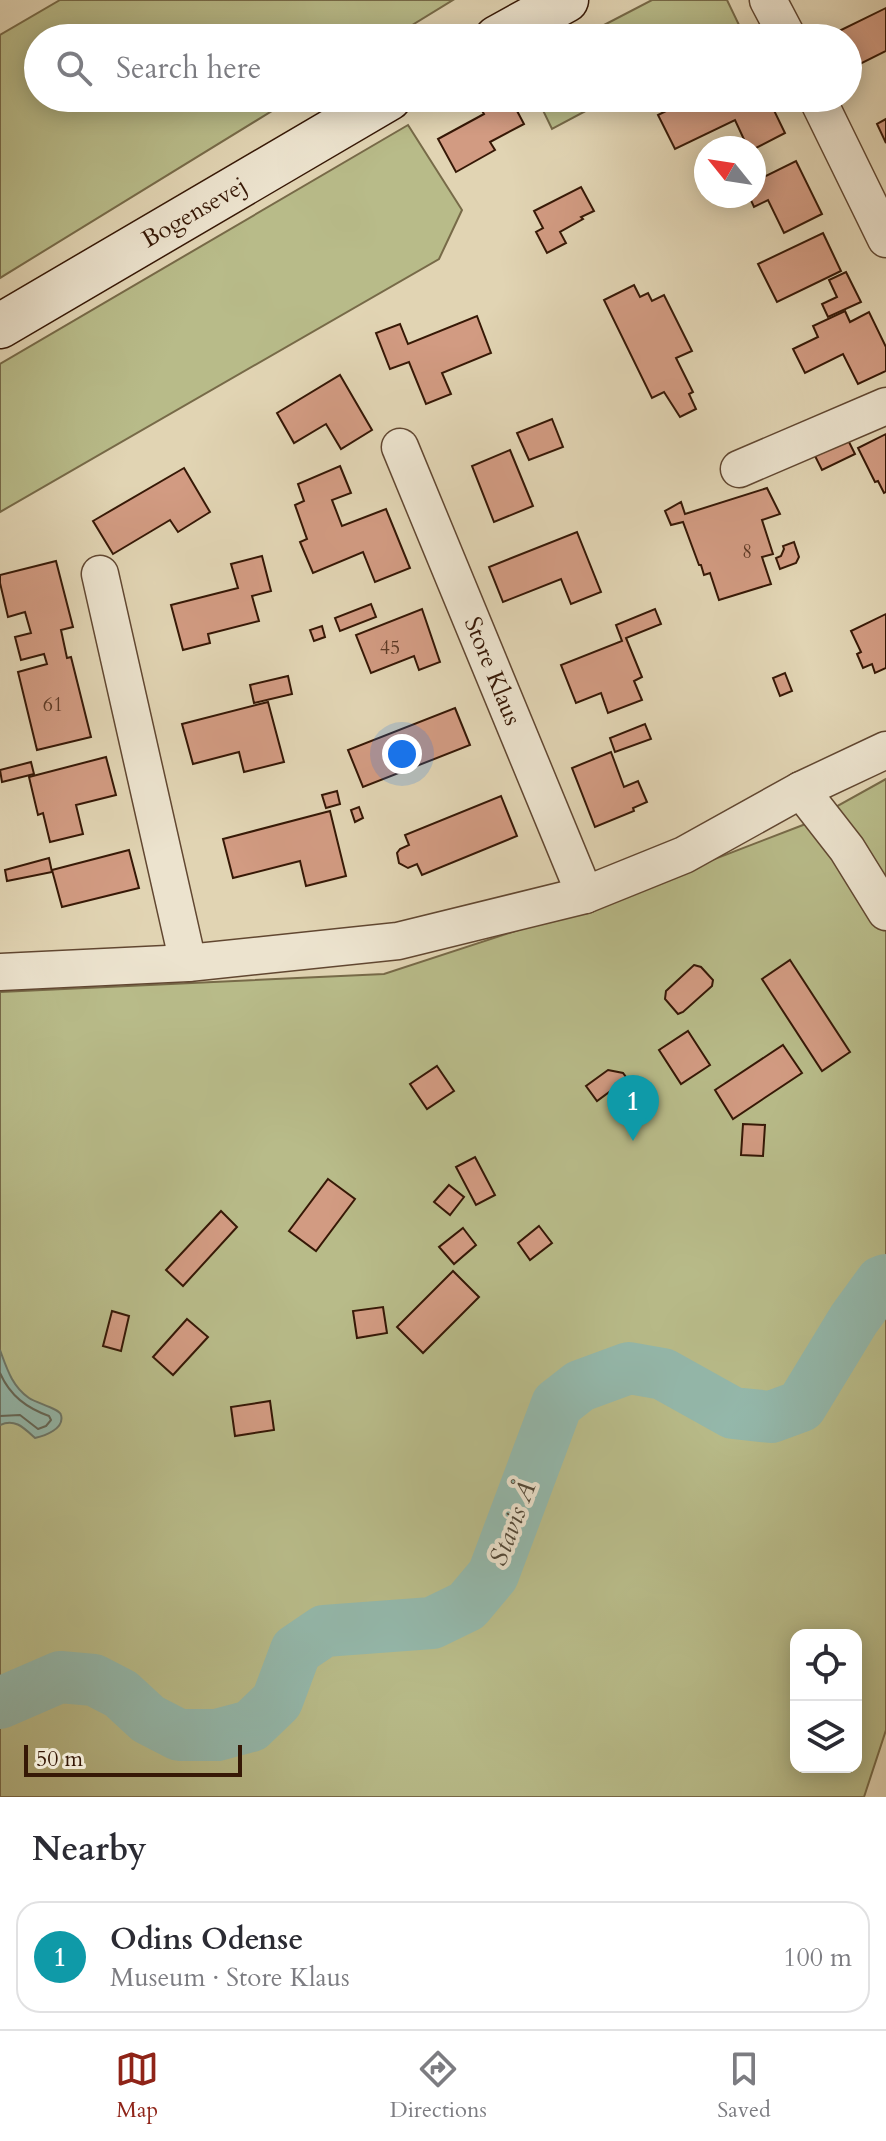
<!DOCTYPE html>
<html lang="en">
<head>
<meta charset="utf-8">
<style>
  :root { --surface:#fff; --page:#f2f2f3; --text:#2b2b33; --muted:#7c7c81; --line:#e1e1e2; --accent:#8f2418 }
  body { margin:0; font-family:Cardo,serif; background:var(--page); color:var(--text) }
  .controls { position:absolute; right:24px; bottom:24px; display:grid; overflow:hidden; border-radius:16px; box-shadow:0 4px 20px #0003 }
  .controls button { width:72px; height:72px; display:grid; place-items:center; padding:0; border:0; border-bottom:2px solid var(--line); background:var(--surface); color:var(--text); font:40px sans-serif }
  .compass { position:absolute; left:694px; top:136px; width:72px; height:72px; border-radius:50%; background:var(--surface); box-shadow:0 4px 20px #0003; rotate:300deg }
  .scale { position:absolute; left:24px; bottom:20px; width:218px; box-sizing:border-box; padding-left:8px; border:4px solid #361806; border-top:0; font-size:22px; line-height:28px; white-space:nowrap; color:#361806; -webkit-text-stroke:6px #ece3ce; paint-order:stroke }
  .you { position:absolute; left:402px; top:754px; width:28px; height:28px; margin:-20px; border:6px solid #fff; border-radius:50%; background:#1a73e8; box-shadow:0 0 0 12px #1a73e833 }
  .badge { display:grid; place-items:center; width:52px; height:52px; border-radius:50%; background:var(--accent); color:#fff; font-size:26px; font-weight:700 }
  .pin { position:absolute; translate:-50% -66px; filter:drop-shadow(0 2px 4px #0008) }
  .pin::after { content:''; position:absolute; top:42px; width:28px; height:24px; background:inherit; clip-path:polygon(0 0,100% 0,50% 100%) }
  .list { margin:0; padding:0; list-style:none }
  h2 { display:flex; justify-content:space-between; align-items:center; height:104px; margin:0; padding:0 32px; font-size:34px }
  h2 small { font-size:26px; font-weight:400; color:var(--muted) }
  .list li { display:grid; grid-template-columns:52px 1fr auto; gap:24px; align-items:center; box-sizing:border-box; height:112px; margin:0 16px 16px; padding:0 16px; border:2px solid var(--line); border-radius:24px }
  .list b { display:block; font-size:30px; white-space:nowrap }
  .list p { margin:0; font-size:26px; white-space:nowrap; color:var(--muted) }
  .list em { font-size:26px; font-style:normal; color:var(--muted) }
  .icon { flex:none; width:44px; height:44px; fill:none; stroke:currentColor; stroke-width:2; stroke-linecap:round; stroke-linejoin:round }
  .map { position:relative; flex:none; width:886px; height:1797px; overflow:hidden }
  .search { position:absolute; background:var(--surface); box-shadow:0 4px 20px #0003; left:24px; right:24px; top:24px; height:88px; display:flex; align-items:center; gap:20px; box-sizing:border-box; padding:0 28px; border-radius:44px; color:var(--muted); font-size:30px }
  .sheet { height:232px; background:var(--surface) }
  nav { display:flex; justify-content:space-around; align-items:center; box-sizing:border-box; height:112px; border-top:2px solid var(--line); background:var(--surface); font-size:22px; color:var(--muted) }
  nav a { display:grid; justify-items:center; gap:4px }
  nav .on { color:var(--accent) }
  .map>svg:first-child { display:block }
  .green { fill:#b8bb89; stroke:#776a48; stroke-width:2; fill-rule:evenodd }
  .water { fill:#94b8ab; stroke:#6e7869; stroke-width:2 }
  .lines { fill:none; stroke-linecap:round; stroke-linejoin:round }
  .shore { stroke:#656858; stroke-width:2 }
  .river { stroke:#94b8ab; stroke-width:52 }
  .building { fill:#d29b82; stroke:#361806; stroke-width:2 }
  .street-casing { stroke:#614731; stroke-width:39 }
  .secondary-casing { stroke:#361806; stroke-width:47 }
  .street { stroke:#ece3ce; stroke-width:36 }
  .secondary { stroke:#ece3ce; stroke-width:44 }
  .labels { text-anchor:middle; stroke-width:8; stroke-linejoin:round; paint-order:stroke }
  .number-label { font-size:20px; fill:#5d3925 }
  .street-label { font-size:24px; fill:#361806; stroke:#ece3ce }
  .water-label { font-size:26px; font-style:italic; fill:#524838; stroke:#ece3ce }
</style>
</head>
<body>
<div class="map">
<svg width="886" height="1797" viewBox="0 0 886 1797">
  <rect width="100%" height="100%" fill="#e1d4b3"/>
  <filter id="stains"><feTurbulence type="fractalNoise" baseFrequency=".0025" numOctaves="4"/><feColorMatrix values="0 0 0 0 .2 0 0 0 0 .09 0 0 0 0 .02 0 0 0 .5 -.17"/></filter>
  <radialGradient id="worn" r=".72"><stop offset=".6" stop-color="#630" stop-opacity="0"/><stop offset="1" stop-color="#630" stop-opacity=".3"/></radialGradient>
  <g class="green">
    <polygon points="60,0 453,0 391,38 38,38 38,98 293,98 0,278 0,35"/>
    <polygon points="652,0 727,0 740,27 720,38 579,38"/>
    <polygon points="537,98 610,98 552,129"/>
    <polygon points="408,125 462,210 439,259 0,512 0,364"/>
    <path d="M 886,779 L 886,1730 L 864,1797 L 0,1797 L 0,992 L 384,974 L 598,904 L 803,825 ZM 796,1635 L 856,1635 L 856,1767 L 796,1767 Z"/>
  </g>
  <path class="water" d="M 0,1350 C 7,1369 12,1386 29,1398 C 36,1403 60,1409 61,1415 C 65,1429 44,1436 35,1438 C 24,1428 15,1418 0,1425 Z"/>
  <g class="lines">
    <path class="shore" d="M 0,1373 C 10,1396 27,1408 49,1416 L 51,1420 L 46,1426 L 38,1429 L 20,1415 L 0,1416"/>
    <polyline class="river" points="0,1703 60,1677 94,1680 121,1694 148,1719 179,1735 217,1735 251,1726 277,1701 296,1650 324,1631 432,1623 467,1606 493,1575 557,1404 580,1386 629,1368 663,1374 733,1413 771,1417 801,1406 854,1319 881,1282 886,1280"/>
  </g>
  <g class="building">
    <polygon points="886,8 886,51 856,66 848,50 848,38 842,38 839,31"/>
    <polygon points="475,98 516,98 520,104 515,107 524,124 490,142 495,150 456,172 438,139 484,114"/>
    <polygon points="692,98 768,98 785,133 754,149 748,148 735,120 675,149 658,115"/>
    <polygon points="886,119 886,143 877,124"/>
    <polygon points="755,159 764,177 796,161 822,214 784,233 768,200 754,207 749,196 754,196"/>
    <polygon points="581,187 594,211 581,217 583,219 560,232 566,243 547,253 536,232 543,228 534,211"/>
    <polygon points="823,233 841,271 777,302 758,264"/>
    <polygon points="846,272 861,302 828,317 822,304 837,297 829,280"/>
    <polygon points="634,285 640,297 648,293 652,301 664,295 692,351 676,358 693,392 689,394 696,409 680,417 664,392 652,398 604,300"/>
    <polygon points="845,311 850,322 869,312 886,347 886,371 858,384 843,354 805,373 793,349 818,337 813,326"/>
    <polygon points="477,316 491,353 442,373 451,394 426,404 409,362 390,369 376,333 400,324 408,344"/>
    <polygon points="340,375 372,430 341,449 326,424 294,443 277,413"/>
    <polygon points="552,419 563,447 529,460 517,433"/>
    <polygon points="886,434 886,492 884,493 878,481 875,482 858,448"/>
    <polygon points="846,436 855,454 822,470 813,452"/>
    <polygon points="510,450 533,506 494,522 472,466"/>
    <polygon points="340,466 351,493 332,500 342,526 386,509 410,568 375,582 363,552 313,573 300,542 307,539 295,505 304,501 298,484"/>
    <polygon points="184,468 210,512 178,532 170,520 113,554 93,521"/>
    <polygon points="767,488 780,514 762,520 773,554 762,557 771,584 719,600 710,573 704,575 701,565 699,565 683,522 671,525 665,511 681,502 685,514"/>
    <polygon points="577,532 601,592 571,604 561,579 503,602 489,567"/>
    <polygon points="794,542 799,557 796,563 780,569 776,558 781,556 784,549 783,546"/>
    <polygon points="262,556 271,591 252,596 259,621 208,634 210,643 183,650 171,605 238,588 231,564"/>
    <polygon points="56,561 73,627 61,630 67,658 71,657 91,737 37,750 18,672 47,664 44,654 21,660 15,637 31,633 25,612 8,617 0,583 0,575"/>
    <polygon points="371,604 376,617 340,631 335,618"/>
    <polygon points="422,609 440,662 419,670 414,656 371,673 356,635"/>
    <polygon points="655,609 661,624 626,638 642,677 634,681 642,700 608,713 601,693 576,703 561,665 622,641 616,625"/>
    <polygon points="886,614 886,668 875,673 872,664 863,668 857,654 861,652 851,631"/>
    <polygon points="322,626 325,637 314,641 310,630"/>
    <polygon points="785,673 792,691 780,696 773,678"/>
    <polygon points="288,676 292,694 254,703 250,685"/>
    <polygon points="268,702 284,762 244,772 239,752 193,764 182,724"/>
    <polygon points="455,708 470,745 363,787 348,750"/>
    <polygon points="645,724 651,739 615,752 610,738"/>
    <polygon points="611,752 624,787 638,781 647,802 633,808 634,811 595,827 572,768"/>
    <polygon points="106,757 116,795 76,805 83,834 50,842 43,813 38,815 29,777"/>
    <polygon points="31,762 34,774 2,782 0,770"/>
    <polygon points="337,791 340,804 326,808 322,795"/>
    <polygon points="501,796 517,836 422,875 417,864 408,868 399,863 397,853 400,849 409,845 405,835"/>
    <polygon points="359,807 363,818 355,822 351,810"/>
    <polygon points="330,811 346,876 306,886 300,861 233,878 223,839"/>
    <polygon points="129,850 139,888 62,907 52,870"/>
    <polygon points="49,858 52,872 7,881 5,870"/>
    <polygon points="790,960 850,1052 822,1071 762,979"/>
    <polygon points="694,965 701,967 713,980 712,986 683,1012 678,1014 665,999 666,991"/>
    <polygon points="688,1031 710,1065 681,1084 659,1050"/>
    <polygon points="783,1045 802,1073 733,1119 715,1090"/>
    <polygon points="437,1066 454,1091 427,1109 410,1084"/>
    <polygon points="608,1070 623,1073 648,1107 632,1118 612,1090 597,1101 586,1086"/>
    <polygon points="743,1124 765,1125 763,1156 741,1155"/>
    <polygon points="475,1157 495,1195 476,1205 456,1167"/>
    <polygon points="328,1179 355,1199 316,1251 289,1231"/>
    <polygon points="449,1185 464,1197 450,1215 434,1202"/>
    <polygon points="221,1211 237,1227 183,1286 166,1270"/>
    <polygon points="539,1226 552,1243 530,1260 518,1243"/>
    <polygon points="463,1228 476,1245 454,1264 439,1247"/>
    <polygon points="453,1271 479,1297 423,1353 397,1327"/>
    <polygon points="383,1307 387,1333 357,1338 353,1311"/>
    <polygon points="112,1311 129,1316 121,1351 103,1346"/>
    <polygon points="187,1319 208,1337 173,1375 153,1357"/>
    <polygon points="270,1401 274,1430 235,1436 231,1407"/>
  </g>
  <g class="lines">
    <g class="street-casing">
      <g id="street">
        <polyline points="768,0 788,38"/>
        <polyline points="817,98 886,239"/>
        <polyline points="400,447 585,895"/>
        <polyline points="739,469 886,406"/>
        <polyline points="100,574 188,963"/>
        <polyline points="801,790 847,849 886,912"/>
        <polyline points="0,972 188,963 398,941 585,895 684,855 801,790 886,750"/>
      </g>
    </g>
    <g class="secondary-casing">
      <g id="secondary">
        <polyline points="497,38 566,0"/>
        <polyline points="0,326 389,98"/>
      </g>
    </g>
    <use href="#street" class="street"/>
    <use href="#secondary" class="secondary"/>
  </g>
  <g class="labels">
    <g class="number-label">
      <text x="747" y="558">8</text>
      <text x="390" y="654">45</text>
      <text x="53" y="711">61</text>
    </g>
    <g class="street-label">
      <text transform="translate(194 212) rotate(-30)" y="8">Bogensevej</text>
      <text transform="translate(493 671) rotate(68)" y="8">Store Klaus</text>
    </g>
    <g class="water-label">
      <text transform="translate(512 1523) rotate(-69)" y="9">Stavis Å</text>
    </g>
  </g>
  <rect width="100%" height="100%" filter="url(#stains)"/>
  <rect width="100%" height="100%" fill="url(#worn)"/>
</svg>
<div class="controls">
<button><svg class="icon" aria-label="locate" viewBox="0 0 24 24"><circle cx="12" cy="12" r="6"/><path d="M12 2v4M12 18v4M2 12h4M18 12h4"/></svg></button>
<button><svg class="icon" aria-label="layers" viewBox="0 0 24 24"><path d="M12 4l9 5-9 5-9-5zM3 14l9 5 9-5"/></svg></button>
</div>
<svg class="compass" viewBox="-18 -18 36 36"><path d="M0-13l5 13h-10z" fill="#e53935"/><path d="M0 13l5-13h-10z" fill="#7c7c81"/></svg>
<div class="scale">50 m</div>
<div class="you"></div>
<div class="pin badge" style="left:633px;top:1141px;background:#0f9aa8">1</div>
<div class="search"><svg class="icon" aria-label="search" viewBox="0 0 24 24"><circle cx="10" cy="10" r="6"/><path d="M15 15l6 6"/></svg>Search here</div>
</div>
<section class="sheet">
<h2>Nearby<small></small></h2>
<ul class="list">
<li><span class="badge" style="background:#0f9aa8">1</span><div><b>Odins Odense</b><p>Museum · Store Klaus</p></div><em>100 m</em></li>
</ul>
</section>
<nav>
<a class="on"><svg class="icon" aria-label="map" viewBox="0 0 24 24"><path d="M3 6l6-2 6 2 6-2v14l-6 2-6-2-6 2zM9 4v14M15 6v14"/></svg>Map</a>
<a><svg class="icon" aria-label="directions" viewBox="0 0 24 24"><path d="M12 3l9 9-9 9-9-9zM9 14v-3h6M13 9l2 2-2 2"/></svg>Directions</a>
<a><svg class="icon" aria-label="saved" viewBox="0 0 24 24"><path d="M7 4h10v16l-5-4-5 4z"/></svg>Saved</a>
</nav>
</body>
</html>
